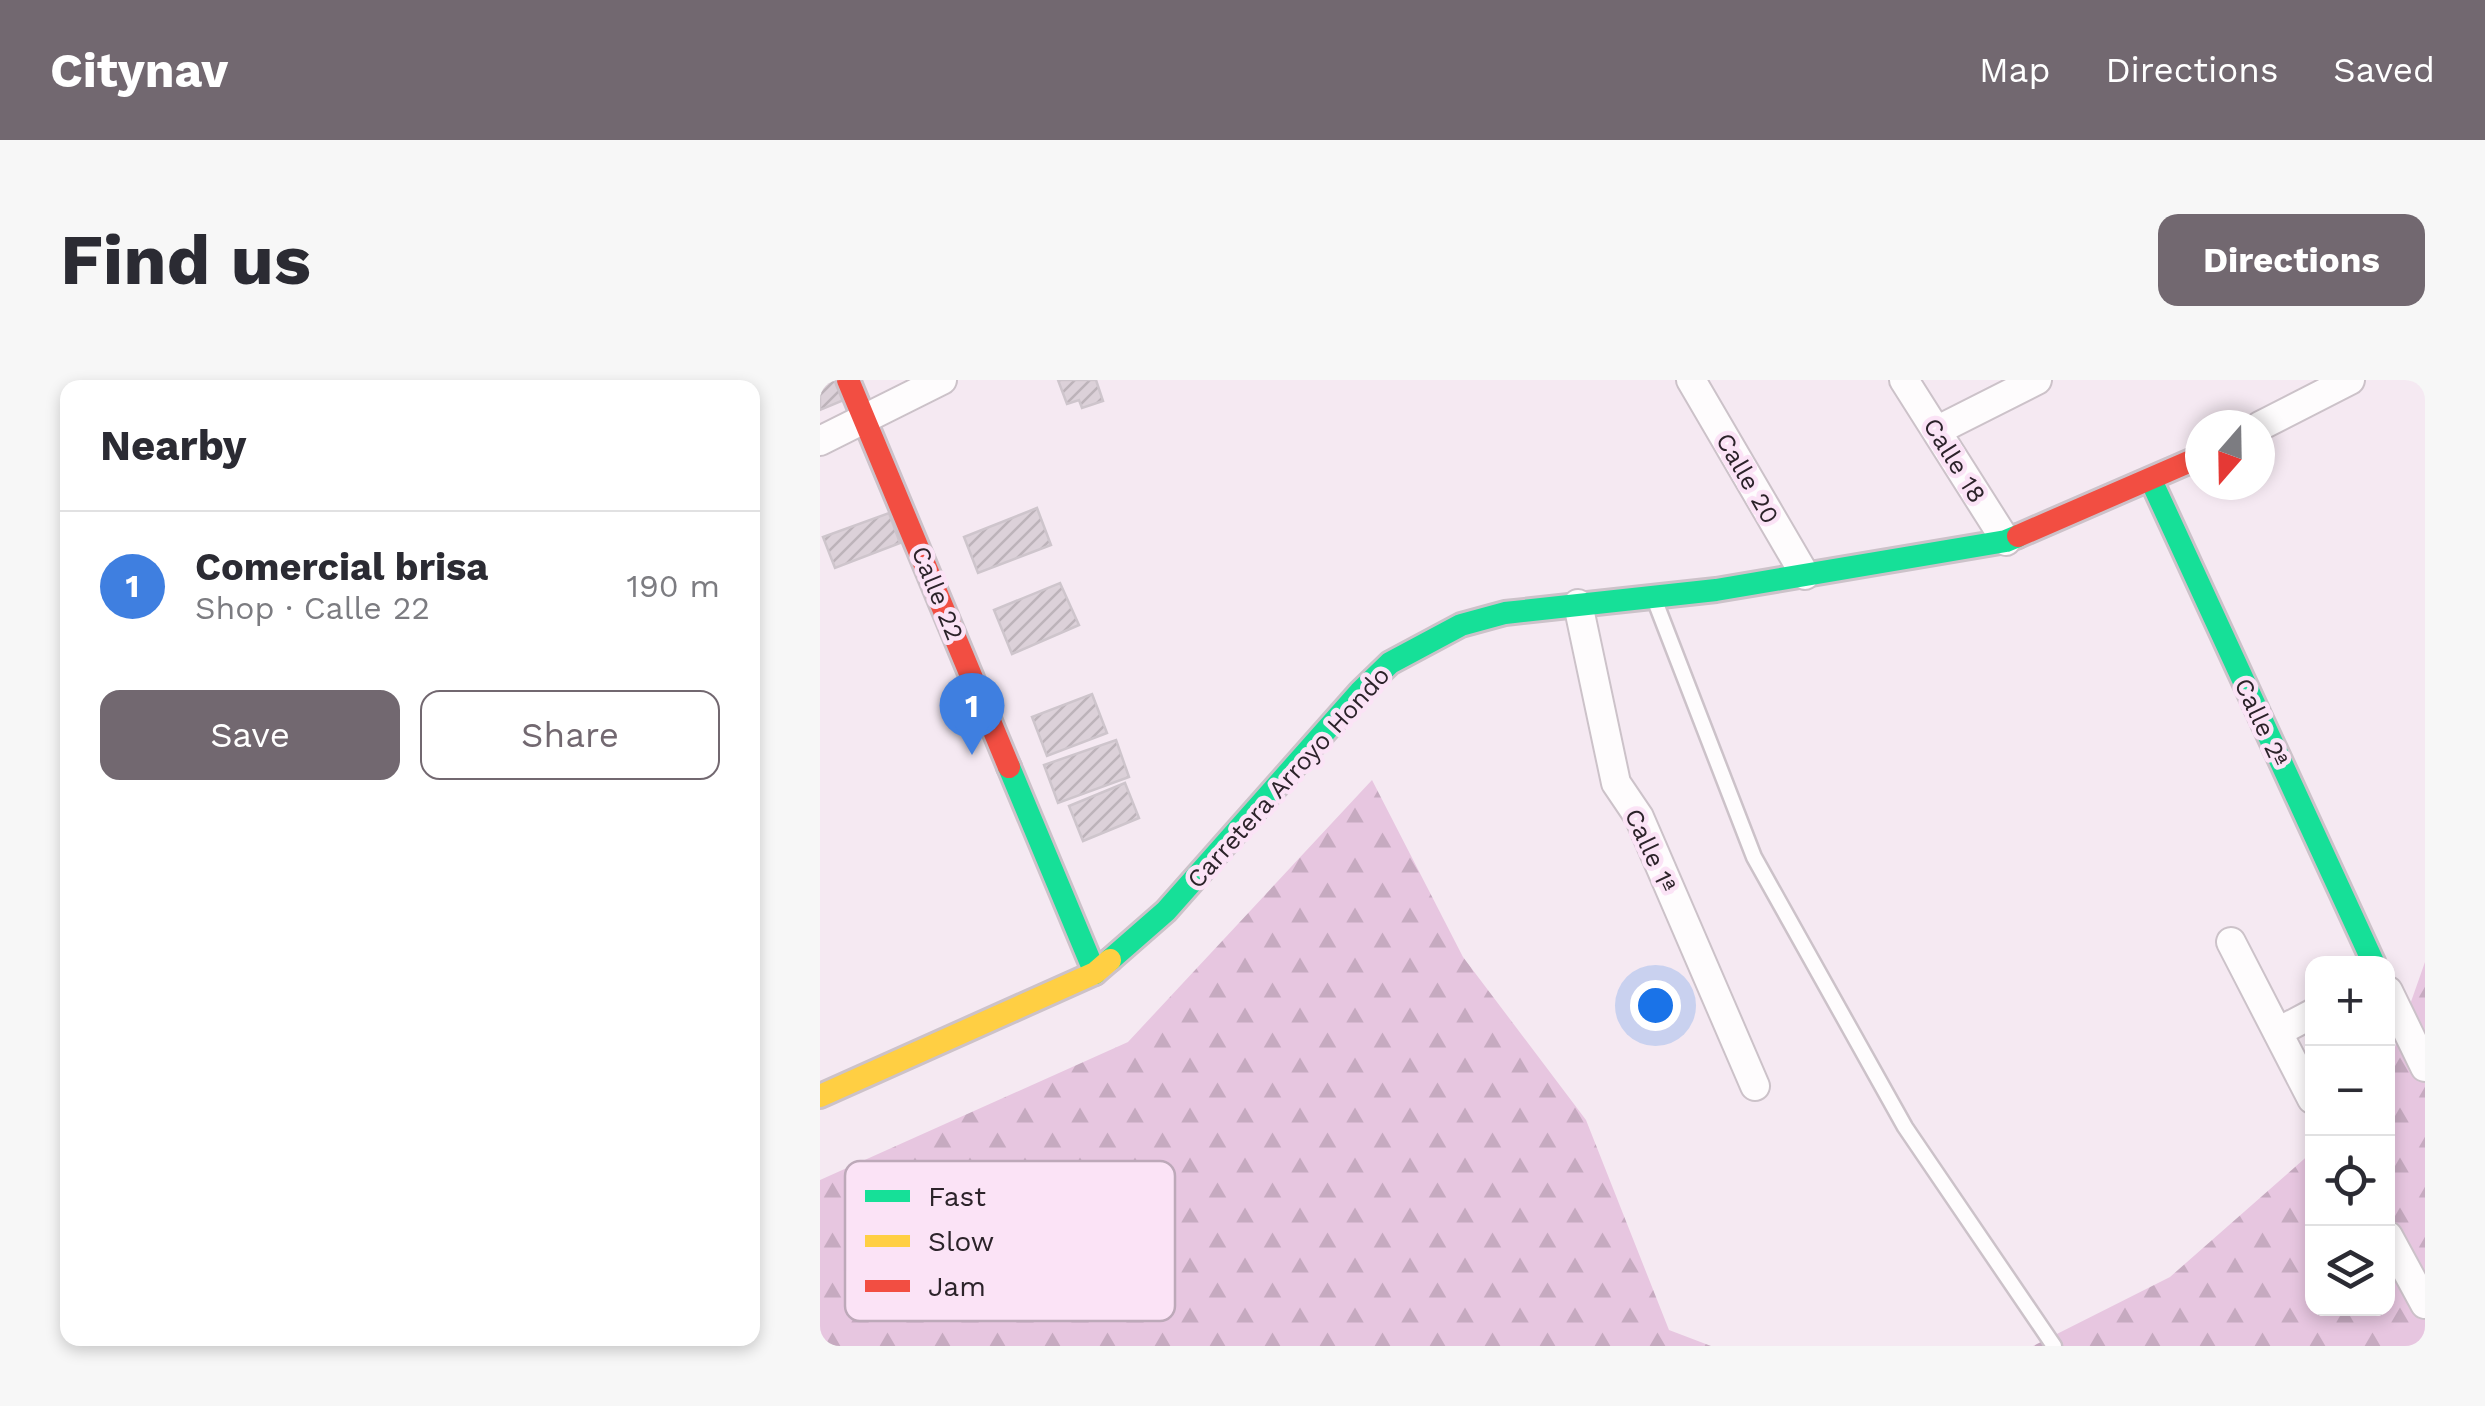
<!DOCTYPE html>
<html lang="en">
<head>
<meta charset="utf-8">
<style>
  :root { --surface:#fff; --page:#f7f7f7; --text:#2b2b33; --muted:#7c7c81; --line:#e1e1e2; --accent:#726870 }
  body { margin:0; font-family:"Work Sans",sans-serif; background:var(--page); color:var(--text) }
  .controls { position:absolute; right:30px; bottom:30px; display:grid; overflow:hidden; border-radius:20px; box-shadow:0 5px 15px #0003 }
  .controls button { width:90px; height:90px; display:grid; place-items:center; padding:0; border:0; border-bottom:2px solid var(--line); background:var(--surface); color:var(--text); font:50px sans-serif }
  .compass { position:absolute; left:1365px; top:30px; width:90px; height:90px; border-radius:50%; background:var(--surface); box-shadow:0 5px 15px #0003; rotate:200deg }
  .you { position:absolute; left:835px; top:625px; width:35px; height:35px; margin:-25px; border:8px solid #fff; border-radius:50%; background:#1a73e8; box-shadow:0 0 0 15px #1a73e833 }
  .badge { display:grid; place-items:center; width:65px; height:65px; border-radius:50%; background:var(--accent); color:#fff; font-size:32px; font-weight:700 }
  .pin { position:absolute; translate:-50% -82px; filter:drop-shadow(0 2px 5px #0008) }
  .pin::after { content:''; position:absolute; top:52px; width:35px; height:30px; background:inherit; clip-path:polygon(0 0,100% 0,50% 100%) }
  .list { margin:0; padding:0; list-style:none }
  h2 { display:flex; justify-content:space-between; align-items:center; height:130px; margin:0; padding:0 40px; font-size:42px }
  h2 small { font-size:32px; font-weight:400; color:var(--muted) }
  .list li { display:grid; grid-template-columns:65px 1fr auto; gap:30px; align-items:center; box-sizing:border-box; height:150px; padding:0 40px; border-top:2px solid var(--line) }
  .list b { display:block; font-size:38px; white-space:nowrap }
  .list p { margin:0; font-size:32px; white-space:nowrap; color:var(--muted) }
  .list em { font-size:32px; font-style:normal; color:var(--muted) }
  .actions { display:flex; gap:20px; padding:30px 40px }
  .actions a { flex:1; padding:22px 0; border:2px solid var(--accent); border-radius:20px; text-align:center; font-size:35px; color:var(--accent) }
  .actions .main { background:var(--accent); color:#fff }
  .icon { flex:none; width:55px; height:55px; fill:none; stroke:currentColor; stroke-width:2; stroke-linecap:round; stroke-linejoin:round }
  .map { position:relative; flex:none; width:1605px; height:966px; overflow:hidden; border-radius:20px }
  header { display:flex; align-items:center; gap:60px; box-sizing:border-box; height:140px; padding:0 50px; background:var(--accent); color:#fff }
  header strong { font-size:48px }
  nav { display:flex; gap:55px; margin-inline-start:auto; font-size:35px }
  .intro { display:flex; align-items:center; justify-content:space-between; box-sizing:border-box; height:240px; padding:0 60px }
  h1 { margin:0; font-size:70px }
  .button { padding:25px 45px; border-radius:20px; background:var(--accent); color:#fff; font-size:35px; font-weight:700 }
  main { display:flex; gap:60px; padding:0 60px }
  aside { flex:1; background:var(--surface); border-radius:20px; box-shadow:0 5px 15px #0003 }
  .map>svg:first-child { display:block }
  .forest { fill:url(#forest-firs) }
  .building { fill:url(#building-hatch); stroke:#cec5cc; stroke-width:2.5 }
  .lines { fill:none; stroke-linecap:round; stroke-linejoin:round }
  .lane-casing { stroke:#ccc2c9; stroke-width:19 }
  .street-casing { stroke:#ccc2c9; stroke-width:32 }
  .fast-casing { stroke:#ccc2c9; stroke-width:28 }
  .slow-casing { stroke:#ccc2c9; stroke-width:28 }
  .jam-casing { stroke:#ccc2c9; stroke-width:28 }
  .lane { stroke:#fefcfd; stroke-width:14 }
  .street { stroke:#fefcfd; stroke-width:28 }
  .fast { stroke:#16e098; stroke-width:22 }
  .slow { stroke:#ffcf43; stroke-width:22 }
  .jam { stroke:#f24e42; stroke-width:22 }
  .labels { text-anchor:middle; stroke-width:9; stroke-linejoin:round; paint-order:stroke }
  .street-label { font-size:25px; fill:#2c232a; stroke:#fbe3f6 }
  .key { fill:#fbe3f6; stroke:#bda9b9; stroke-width:2.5 }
  .key-label { font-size:28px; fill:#2c232a }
</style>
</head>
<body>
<header>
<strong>Citynav</strong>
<nav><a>Map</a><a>Directions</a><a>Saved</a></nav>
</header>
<div class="intro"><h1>Find us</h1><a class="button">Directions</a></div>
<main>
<aside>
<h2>Nearby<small></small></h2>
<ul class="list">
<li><span class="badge" style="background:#3f7fe0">1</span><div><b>Comercial brisa</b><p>Shop · Calle 22</p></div><em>190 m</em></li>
</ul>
<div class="actions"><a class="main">Save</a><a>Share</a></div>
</aside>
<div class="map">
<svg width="1605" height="966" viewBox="0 0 1605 966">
  <defs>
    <pattern id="forest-firs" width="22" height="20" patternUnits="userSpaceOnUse" patternTransform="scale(2.5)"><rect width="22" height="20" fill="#e7c6e0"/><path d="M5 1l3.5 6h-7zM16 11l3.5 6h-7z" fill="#c6aac0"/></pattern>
    <pattern id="building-hatch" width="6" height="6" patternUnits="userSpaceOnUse" patternTransform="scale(2.5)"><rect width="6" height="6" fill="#dcd1d9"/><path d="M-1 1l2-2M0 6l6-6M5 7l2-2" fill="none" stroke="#bdb3ba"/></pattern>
  </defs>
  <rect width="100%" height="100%" fill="#f5e9f2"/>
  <g class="forest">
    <polygon points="552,400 643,577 766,740 849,950 891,966 0,966 0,800 308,662"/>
    <polygon points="1605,582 1605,966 1213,966 1350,897 1492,772 1492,928 1568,928 1568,687"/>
  </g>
  <g class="building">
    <polygon points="0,0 18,0 26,19 0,30"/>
    <polygon points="238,0 276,0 283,21 262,28 259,20 247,24"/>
    <polygon points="217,128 231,165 158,193 144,157"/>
    <polygon points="69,133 80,163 15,188 3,157"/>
    <polygon points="240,203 259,245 192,274 174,230"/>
    <polygon points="272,314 287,353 227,376 212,337"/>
    <polygon points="296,360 309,397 238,423 224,385"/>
    <polygon points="305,403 319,438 263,461 249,426"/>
  </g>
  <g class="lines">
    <g class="lane-casing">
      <polyline id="lane" points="835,221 934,477 1085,747 1234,966"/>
    </g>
    <g class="street-casing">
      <g id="street">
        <polyline points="871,0 985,195"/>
        <polyline points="1084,0 1186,161"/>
        <polyline points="1440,46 1530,0"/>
        <polyline points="1118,50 1217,0"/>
        <polyline points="0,61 122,0"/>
        <polyline points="758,224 796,403 819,437 935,706"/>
        <polyline points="1411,562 1492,719"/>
        <polyline points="1568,611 1605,687"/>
        <polyline points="1458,652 1492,634"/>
        <polyline points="1568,856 1605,924"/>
      </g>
    </g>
    <g class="fast-casing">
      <g id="fast">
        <polyline points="1331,100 1554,584"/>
        <polyline points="189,387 275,593"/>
        <polyline points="290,580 346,531 540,312 570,283 641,245 685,233 896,210 1186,161 1198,156"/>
      </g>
    </g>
    <g class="slow-casing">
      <polyline id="slow" points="0,716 275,593 290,580"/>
    </g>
    <g class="jam-casing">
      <g id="jam">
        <polyline points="28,0 189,387"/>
        <polyline points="1198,156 1380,77"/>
      </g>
    </g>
    <use href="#lane" class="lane"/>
    <use href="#street" class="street"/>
    <use href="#fast" class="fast"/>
    <use href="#slow" class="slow"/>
    <use href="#jam" class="jam"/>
  </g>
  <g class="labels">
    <g class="street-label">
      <text transform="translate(1135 80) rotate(58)" y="9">Calle 18</text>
      <text transform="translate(928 98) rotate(60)" y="9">Calle 20</text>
      <text transform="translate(118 213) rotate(68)" y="9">Calle 22</text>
      <text transform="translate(1442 342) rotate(65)" y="9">Calle 2ª</text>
      <text transform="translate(468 397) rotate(-48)" y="9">Carretera Arroyo Hondo</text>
      <text transform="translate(831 470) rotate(65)" y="9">Calle 1ª</text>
    </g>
  </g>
  <rect x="25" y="781" width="330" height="160" rx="15" class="key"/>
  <rect x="45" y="810" width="45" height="12" fill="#16e098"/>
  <rect x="45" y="855" width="45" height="12" fill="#ffcf43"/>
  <rect x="45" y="900" width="45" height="12" fill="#f24e42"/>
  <g class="key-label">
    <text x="108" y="826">Fast</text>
    <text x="108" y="871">Slow</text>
    <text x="108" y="916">Jam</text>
  </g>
</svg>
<div class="controls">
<button>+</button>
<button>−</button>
<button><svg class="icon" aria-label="locate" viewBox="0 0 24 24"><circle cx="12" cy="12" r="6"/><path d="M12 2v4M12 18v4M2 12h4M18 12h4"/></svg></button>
<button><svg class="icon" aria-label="layers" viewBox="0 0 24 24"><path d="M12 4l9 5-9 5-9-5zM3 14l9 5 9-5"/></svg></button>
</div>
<svg class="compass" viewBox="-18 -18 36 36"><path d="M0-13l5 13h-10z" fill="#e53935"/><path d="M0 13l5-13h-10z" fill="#7c7c81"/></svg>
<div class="you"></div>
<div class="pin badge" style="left:152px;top:375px;background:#3f7fe0">1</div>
</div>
</main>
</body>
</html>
